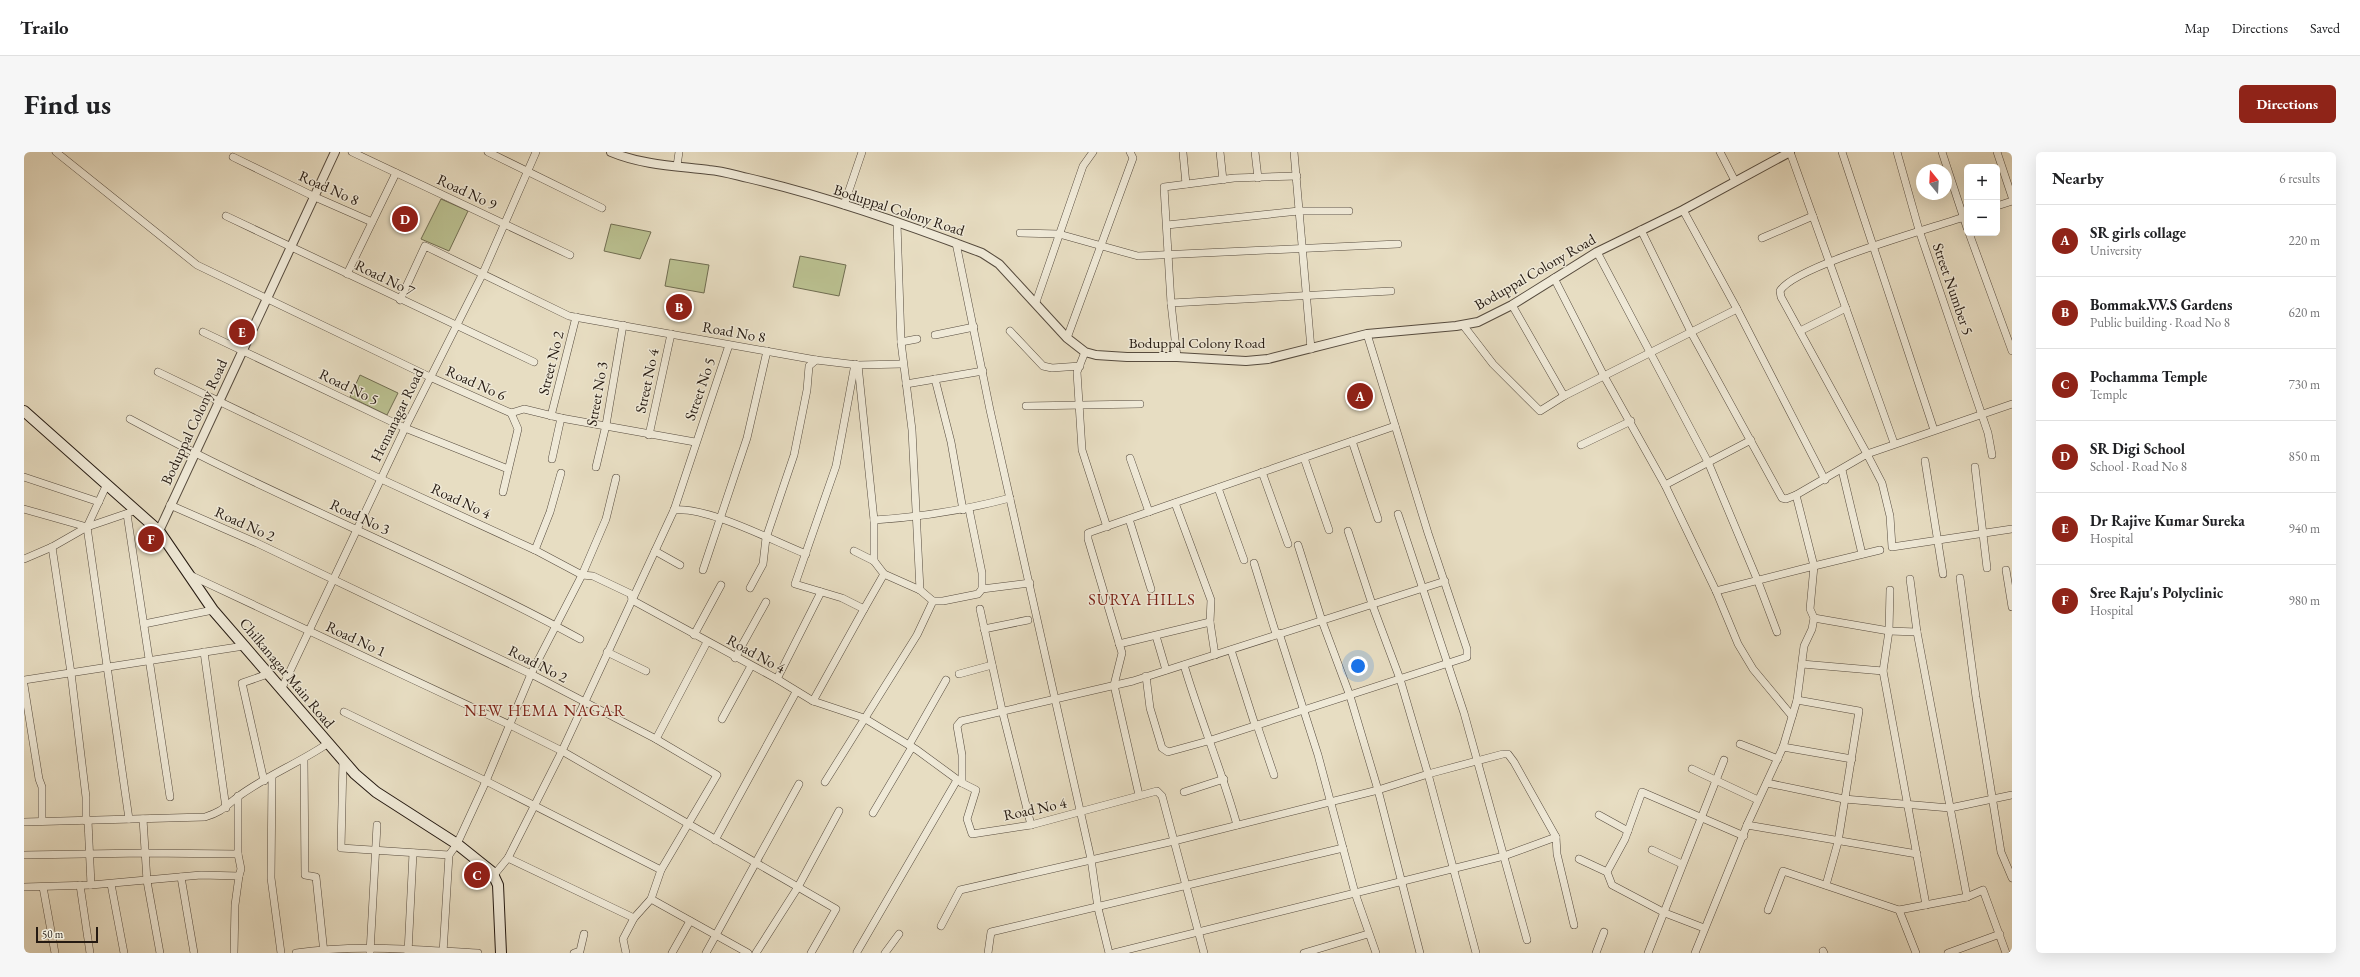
<!DOCTYPE html>
<html lang="en">
<head>
<meta charset="utf-8">
<style>
  :root { --surface:#fff; --page:#f6f6f6; --text:#202124; --muted:#757577; --line:#e0e0e0; --accent:#8f2418 }
  body { margin:0; font-family:"EB Garamond",serif; background:var(--page); color:var(--text) }
  .controls { position:absolute; right:12px; top:12px; display:grid; overflow:hidden; border-radius:6px; box-shadow:0 4px 16px #0002 }
  .controls button { width:36px; height:36px; display:grid; place-items:center; padding:0; border:0; border-bottom:1px solid var(--line); background:var(--surface); color:var(--text); font:20px sans-serif }
  .compass { position:absolute; left:1892px; top:12px; width:36px; height:36px; border-radius:50%; background:var(--surface); box-shadow:0 4px 16px #0002; rotate:342deg }
  .scale { position:absolute; left:12px; bottom:10px; width:62px; box-sizing:border-box; padding-left:4px; border:2px solid #251a12; border-top:0; font-size:11px; line-height:14px; white-space:nowrap; color:#251a12; -webkit-text-stroke:3px #efe9d7; paint-order:stroke }
  .you { position:absolute; left:1334px; top:514px; width:14px; height:14px; margin:-10px; border:3px solid #fff; border-radius:50%; background:#1a73e8; box-shadow:0 0 0 6px #1a73e833 }
  .badge { display:grid; place-items:center; width:26px; height:26px; border-radius:50%; background:var(--accent); color:#fff; font-size:13px; font-weight:700 }
  .pin { position:absolute; translate:-50% -50%; border:2px solid #fff; box-shadow:0 1px 4px #0006 }
  .list { margin:0; padding:0; list-style:none }
  h2 { display:flex; justify-content:space-between; align-items:center; height:52px; margin:0; padding:0 16px; font-size:17px }
  h2 small { font-size:13px; font-weight:400; color:var(--muted) }
  .list li { display:grid; grid-template-columns:26px 1fr auto; gap:12px; align-items:center; box-sizing:border-box; height:72px; padding:0 16px; border-top:1px solid var(--line) }
  .list b { display:block; font-size:15px; white-space:nowrap }
  .list p { margin:0; font-size:13px; white-space:nowrap; color:var(--muted) }
  .list em { font-size:13px; font-style:normal; color:var(--muted) }
  .map { position:relative; flex:none; width:1988px; height:801px; overflow:hidden; border-radius:6px }
  header { display:flex; align-items:center; gap:24px; box-sizing:border-box; height:56px; padding:0 20px; background:var(--surface); border-bottom:1px solid var(--line) }
  header strong { font-size:19px }
  nav { display:flex; gap:22px; margin-inline-start:auto; font-size:14px }
  .intro { display:flex; align-items:center; justify-content:space-between; box-sizing:border-box; height:96px; padding:0 24px }
  h1 { margin:0; font-size:28px }
  .button { padding:10px 18px; border-radius:6px; background:var(--accent); color:#fff; font-size:14px; font-weight:700 }
  main { display:flex; gap:24px; padding:0 24px }
  aside { flex:1; background:var(--surface); border-radius:6px; box-shadow:0 4px 16px #0002 }
  .map>svg:first-child { display:block }
  .green { fill:#bac090; stroke:#706d51 }
  .lines { fill:none; stroke-linecap:round; stroke-linejoin:round }
  .minor-casing { stroke:#564b3e; stroke-width:8 }
  .tertiary-casing { stroke:#564b3e; stroke-width:10 }
  .secondary-casing { stroke:#251a12; stroke-width:12 }
  .minor { stroke:#efe9d7; stroke-width:7 }
  .tertiary { stroke:#efe9d7; stroke-width:8 }
  .secondary { stroke:#efe9d7; stroke-width:10 }
  .labels { text-anchor:middle; stroke-width:3; stroke-linejoin:round; paint-order:stroke }
  .street-label { font-size:15px; fill:#251a12; stroke:#efe9d7 }
  .neighbourhood-label { font-size:16px; letter-spacing:1px; fill:#7a1f14; stroke:#efe9d7 }
</style>
</head>
<body>
<header>
<strong>Trailo</strong>
<nav><a>Map</a><a>Directions</a><a>Saved</a></nav>
</header>
<div class="intro"><h1>Find us</h1><a class="button">Directions</a></div>
<main>
<div class="map">
<svg width="1988" height="801" viewBox="0 0 1988 801">
  <rect width="100%" height="100%" fill="#e7ddc2"/>
  <filter id="stains"><feTurbulence type="fractalNoise" baseFrequency=".005" numOctaves="4"/><feColorMatrix values="0 0 0 0 .2 0 0 0 0 .09 0 0 0 0 .02 0 0 0 .5 -.17"/></filter>
  <radialGradient id="worn" r=".72"><stop offset=".6" stop-color="#630" stop-opacity="0"/><stop offset="1" stop-color="#630" stop-opacity=".3"/></radialGradient>
  <g class="green">
    <polygon points="417,47 444,59 425,99 397,87"/>
    <polygon points="587,72 627,80 616,107 580,99"/>
    <polygon points="776,104 822,113 815,144 769,135"/>
    <polygon points="646,107 685,113 680,141 641,134"/>
    <polygon points="336,223 374,241 363,263 326,245"/>
  </g>
  <g class="lines">
    <g class="minor-casing">
      <g id="minor">
        <polyline points="32,0 173,113 406,225 487,261 500,257 537,266 671,290"/>
        <polyline points="328,0 546,103"/>
        <polyline points="464,0 578,56"/>
        <polyline points="1196,0 1199,28"/>
        <polyline points="1231,0 1234,26"/>
        <polyline points="1270,0 1287,197"/>
        <polyline points="1696,0 1711,29"/>
        <polyline points="1766,0 1870,291"/>
        <polyline points="1818,0 1910,278"/>
        <polyline points="1873,0 1895,78 1964,281 1968,303"/>
        <polyline points="1918,0 1943,76"/>
        <polyline points="1973,0 1988,45"/>
        <polyline points="1159,1 1162,32"/>
        <polyline points="209,5 291,45 348,70"/>
        <polyline points="653,14 655,0"/>
        <polyline points="820,53 838,0"/>
        <polyline points="1973,54 1988,49"/>
        <polyline points="1659,58 1713,157 1801,328"/>
        <polyline points="202,64 510,210"/>
        <path d="M 1943,64 C 1909,76 1770,114 1756,139 L 1757,145 L 1843,302 L 1988,252"/>
        <polyline points="873,71 877,190 888,278 896,438"/>
        <polyline points="1143,73 1275,59 1325,59"/>
        <polyline points="1617,78 1668,182 1758,346 1762,347 1772,343"/>
        <polyline points="996,81 1035,82 1114,104 1374,92"/>
        <polyline points="1945,81 1988,199"/>
        <polyline points="1738,86 1789,64"/>
        <polyline points="932,91 966,258 1067,707 1074,756 1085,801"/>
        <polyline points="1573,100 1684,310 1733,427 1753,480"/>
        <polyline points="323,122 372,21"/>
        <polyline points="1530,126 1580,224 1641,333 1692,439 1714,492 1729,517 1768,564"/>
        <polyline points="376,148 401,94 545,164 792,208 834,213 850,368 850,409"/>
        <polyline points="1012,150 1059,14 1069,0"/>
        <polyline points="1147,151 1367,139"/>
        <polyline points="1488,153 1540,244 1713,157"/>
        <polyline points="1439,173 1469,212 1516,259 1540,244"/>
        <polyline points="986,179 1019,214 1028,216 1056,214"/>
        <polyline points="1776,179 1822,156"/>
        <polyline points="179,180 381,276 484,317"/>
        <polyline points="911,183 950,175"/>
        <polyline points="1043,186 1109,6 1106,0"/>
        <polyline points="877,190 893,187"/>
        <polyline points="705,193 650,358 538,599 812,757 787,801"/>
        <polyline points="1061,200 1053,220 1058,298 1083,375"/>
        <polyline points="1153,205 1147,151 1140,35 1210,26 1273,24"/>
        <polyline points="831,212 812,314 771,432 818,446 840,457 860,422"/>
        <polyline points="834,213 878,212"/>
        <polyline points="134,220 357,327 511,398 558,423 569,424 607,442 608,448 753,527 789,549 840,566 893,598 938,631 952,638 943,667 948,682 1007,673 1133,639 1138,644 1180,801"/>
        <polyline points="911,227 927,290 939,358"/>
        <polyline points="882,232 959,219"/>
        <polyline points="1002,254 1116,252"/>
        <polyline points="527,264 552,165"/>
        <path d="M 106,267 C 253,347 409,407 556,487"/>
        <polyline points="625,283 647,182"/>
        <polyline points="1328,289 1354,367"/>
        <polyline points="1557,293 1607,269"/>
        <polyline points="1106,306 1125,360"/>
        <polyline points="1280,306 1305,378"/>
        <polyline points="528,307 537,266"/>
        <polyline points="1901,309 1919,422"/>
        <polyline points="572,315 582,273 599,173"/>
        <polyline points="1951,315 1963,416"/>
        <polyline points="1818,318 1838,402"/>
        <polyline points="1238,320 1264,392"/>
        <polyline points="0,325 75,350"/>
        <polyline points="83,332 63,375 105,667"/>
        <polyline points="1641,333 1727,288"/>
        <polyline points="1194,336 1220,408"/>
        <polyline points="479,340 494,277 487,261"/>
        <polyline points="1151,351 1187,448 1186,470 1191,503"/>
        <polyline points="146,353 233,391 507,522 632,587 693,623 637,718 627,747 610,766 599,787 602,801"/>
        <polyline points="0,357 63,375"/>
        <polyline points="945,357 958,421 958,437"/>
        <path d="M 650,358 C 683,354 749,389 782,402"/>
        <polyline points="103,362 146,645"/>
        <polyline points="1374,362 1440,561 1503,788"/>
        <polyline points="1105,367 1127,437"/>
        <path d="M 850,368 C 897,365 941,358 986,346"/>
        <polyline points="1324,379 1348,452 1376,527 1404,622 1452,801"/>
        <polyline points="1274,393 1298,469 1326,544 1354,638 1396,801"/>
        <polyline points="28,395 47,521 62,645 62,669"/>
        <polyline points="511,398 526,360 537,321"/>
        <polyline points="1856,398 1790,414 1772,343 1843,302 1858,331 1866,364 1868,395 1988,377"/>
        <polyline points="631,399 656,413"/>
        <polyline points="830,399 850,409 860,422 896,438 909,449 919,449 954,442 958,437 1006,431"/>
        <polyline points="0,407 28,395 63,375 107,360"/>
        <polyline points="1230,411 1252,482"/>
        <polyline points="679,418 723,286 743,199"/>
        <polyline points="1982,418 1988,455"/>
        <polyline points="168,424 486,573 538,599 484,706 470,723"/>
        <polyline points="1936,426 1952,545 1977,700 1988,726"/>
        <polyline points="1886,427 1893,480 1943,745"/>
        <polyline points="726,436 739,412 742,386 770,303 783,238 785,214 792,208"/>
        <polyline points="1866,438 1865,479 1859,519 1902,753"/>
        <polyline points="956,457 978,558 1007,673"/>
        <polyline points="1790,466 1865,479 1893,480"/>
        <polyline points="120,472 189,458"/>
        <polyline points="960,477 1004,468"/>
        <polyline points="1255,481 1294,603 1331,741 1352,801"/>
        <polyline points="670,483 697,433"/>
        <polyline points="1132,484 1142,518"/>
        <polyline points="1095,492 1186,470"/>
        <polyline points="1207,498 1231,573"/>
        <polyline points="180,500 202,656"/>
        <polyline points="583,500 622,519"/>
        <polyline points="711,506 742,450"/>
        <polyline points="1778,512 1859,519"/>
        <path d="M 1160,513 C 1176,567 1198,619 1213,673"/>
        <polyline points="935,522 968,513"/>
        <polyline points="1122,524 1126,556 1138,596 1144,600 1184,589 1443,505 1443,497 1404,381 1343,182"/>
        <polyline points="753,527 797,440"/>
        <polyline points="0,528 220,494"/>
        <polyline points="0,533 15,627 18,635 18,669"/>
        <polyline points="257,538 381,276 459,121 512,0"/>
        <polyline points="1773,548 1835,559 1814,690 1802,733"/>
        <polyline points="789,549 840,457"/>
        <polyline points="320,560 462,629 637,718"/>
        <polyline points="698,567 727,514"/>
        <polyline points="1233,573 1250,623"/>
        <polyline points="632,587 683,490"/>
        <polyline points="1716,592 1754,607"/>
        <polyline points="885,593 922,528"/>
        <polyline points="1759,595 1828,607"/>
        <polyline points="280,608 281,723 292,725 300,801"/>
        <polyline points="319,609 317,696 425,703 433,692 462,629 507,522 558,423 582,367 592,326"/>
        <polyline points="1668,617 1734,648"/>
        <polyline points="248,625 247,726 257,801"/>
        <polyline points="240,629 218,531 244,522"/>
        <polyline points="801,630 893,483 909,449"/>
        <polyline points="938,631 938,603 933,574 937,569 1109,529 1421,429"/>
        <polyline points="1743,631 1820,647 1926,656 1988,643"/>
        <polyline points="1160,640 1200,627"/>
        <polyline points="1115,643 1090,533 1098,501 1064,387 1064,381 1371,274"/>
        <polyline points="849,661 888,595"/>
        <polyline points="1575,663 1604,679"/>
        <polyline points="119,667 123,729 136,801"/>
        <polyline points="64,669 67,733"/>
        <path d="M 0,670 L 181,665 C 200,659 201,654 215,644 C 242,624 275,611 303,592"/>
        <polyline points="1723,673 1893,702"/>
        <polyline points="691,688 772,540"/>
        <polyline points="1628,698 1658,712"/>
        <polyline points="214,702 217,717 215,724"/>
        <polyline points="0,703 120,701 214,702 214,644"/>
        <polyline points="484,706 610,766"/>
        <polyline points="1555,707 1583,720"/>
        <polyline points="157,725 170,801"/>
        <polyline points="87,732 100,801"/>
        <polyline points="56,733 66,801"/>
        <polyline points="0,735 67,733 177,723 215,724 211,753 210,801"/>
        <polyline points="19,735 31,801"/>
        <polyline points="627,747 724,801"/>
        <polyline points="1744,758 1759,719 1875,758"/>
        <polyline points="917,774 936,738 1150,689 1354,638 1404,622 1479,602 1484,602 1490,610 1532,685"/>
        <polyline points="1680,776 1641,761 1588,733 1583,720 1601,687 1618,640 1720,684"/>
        <polyline points="1799,799 1800,801"/>
        <polyline points="833,800 933,628"/>
        <path d="M 272,801 C 332,792 393,798 454,801"/>
        <polyline points="346,801 353,673"/>
        <polyline points="384,801 389,701"/>
        <polyline points="419,801 425,703"/>
        <polyline points="550,801 556,799 560,782"/>
        <polyline points="648,801 666,769"/>
        <polyline points="682,801 775,632"/>
        <polyline points="732,801 774,735 815,659"/>
        <polyline points="861,801 875,782"/>
        <polyline points="964,801 967,780 1319,696"/>
        <polyline points="1090,801 1480,704 1532,685 1533,702 1550,773"/>
        <polyline points="1280,801 1344,782"/>
        <polyline points="1572,801 1580,780"/>
        <polyline points="1624,801 1700,608"/>
        <polyline points="1671,801 1723,673 1759,595 1773,548 1780,494 1788,477 1790,466 1786,457 1790,414 1692,439"/>
        <polyline points="1892,801 1875,758 1943,745 1959,738 1982,801"/>
        <polyline points="1924,801 1976,782"/>
      </g>
    </g>
    <g class="tertiary-casing">
      <g id="tertiary">
        <path d="M 587,0 C 618,13 652,14 685,18 C 698,19 711,23 724,26 C 803,44 882,72 958,101 L 975,112 L 1043,186 L 1061,200 L 1072,203 L 1103,205 L 1153,205 L 1222,209 L 1244,207 L 1343,182 L 1432,174 L 1454,170 L 1488,153 L 1573,100 L 1659,58 L 1766,0"/>
        <polyline points="135,379 311,0"/>
      </g>
    </g>
    <g class="secondary-casing">
      <polyline id="secondary" points="0,259 135,379 189,458 331,622 352,640 433,692 468,720 474,733 477,801"/>
    </g>
    <use href="#minor" class="minor"/>
    <use href="#tertiary" class="tertiary"/>
    <use href="#secondary" class="secondary"/>
  </g>
  <g class="labels">
    <g class="street-label">
      <text transform="translate(305 36) rotate(24)" y="5">Road No 8</text>
      <text transform="translate(443 40) rotate(25)" y="5">Road No 9</text>
      <text transform="translate(875 58) rotate(18)" y="5">Boduppal Colony Road</text>
      <text transform="translate(1511 120) rotate(-30)" y="5">Boduppal Colony Road</text>
      <text transform="translate(361 126) rotate(26)" y="5">Road No 7</text>
      <text transform="translate(1929 137) rotate(71)" y="5">Street Number 5</text>
      <text transform="translate(710 180) rotate(10)" y="5">Road No 8</text>
      <text x="1173" y="196">Boduppal Colony Road</text>
      <text transform="translate(527 211) rotate(-76)" y="5">Street No 2</text>
      <text transform="translate(623 229) rotate(-78)" y="5">Street No 4</text>
      <text transform="translate(452 231) rotate(24)" y="5">Road No 6</text>
      <text transform="translate(325 235) rotate(26)" y="5">Road No 5</text>
      <text transform="translate(676 237) rotate(-71)" y="5">Street No 5</text>
      <text transform="translate(573 242) rotate(-80)" y="5">Street No 3</text>
      <text transform="translate(373 263) rotate(-64)" y="5">Hemanagar Road</text>
      <text transform="translate(170 270) rotate(-65)" y="5">Boduppal Colony Road</text>
      <text transform="translate(437 349) rotate(25)" y="5">Road No 4</text>
      <text transform="translate(336 365) rotate(25)" y="5">Road No 3</text>
      <text transform="translate(221 372) rotate(24)" y="5">Road No 2</text>
      <text transform="translate(332 487) rotate(25)" y="5">Road No 1</text>
      <text transform="translate(732 502) rotate(29)" y="5">Road No 4</text>
      <text transform="translate(514 512) rotate(27)" y="5">Road No 2</text>
      <text transform="translate(263 521) rotate(50)" y="5">Chilkanagar Main Road</text>
      <text transform="translate(1011 657) rotate(-12)" y="5">Road No 4</text>
    </g>
    <g class="neighbourhood-label">
      <text x="1118" y="453">SURYA HILLS</text>
      <text x="521" y="564">NEW HEMA NAGAR</text>
    </g>
  </g>
  <rect width="100%" height="100%" filter="url(#stains)"/>
  <rect width="100%" height="100%" fill="url(#worn)"/>
</svg>
<div class="controls">
<button>+</button>
<button>−</button>
</div>
<svg class="compass" viewBox="-18 -18 36 36"><path d="M0-13l5 13h-10z" fill="#e53935"/><path d="M0 13l5-13h-10z" fill="#757577"/></svg>
<div class="scale">50 m</div>
<div class="you"></div>
<div class="pin badge" style="left:1336px;top:244px">A</div>
<div class="pin badge" style="left:655px;top:155px">B</div>
<div class="pin badge" style="left:453px;top:723px">C</div>
<div class="pin badge" style="left:381px;top:67px">D</div>
<div class="pin badge" style="left:218px;top:180px">E</div>
<div class="pin badge" style="left:127px;top:387px">F</div>
</div>
<aside>
<h2>Nearby<small>6 results</small></h2>
<ul class="list">
<li><span class="badge">A</span><div><b>SR girls collage</b><p>University</p></div><em>220 m</em></li>
<li><span class="badge">B</span><div><b>Bommak.V.V.S Gardens</b><p>Public building · Road No 8</p></div><em>620 m</em></li>
<li><span class="badge">C</span><div><b>Pochamma Temple</b><p>Temple</p></div><em>730 m</em></li>
<li><span class="badge">D</span><div><b>SR Digi School</b><p>School · Road No 8</p></div><em>850 m</em></li>
<li><span class="badge">E</span><div><b>Dr Rajive Kumar Sureka</b><p>Hospital</p></div><em>940 m</em></li>
<li><span class="badge">F</span><div><b>Sree Raju's Polyclinic</b><p>Hospital</p></div><em>980 m</em></li>
</ul>
</aside>
</main>
</body>
</html>
